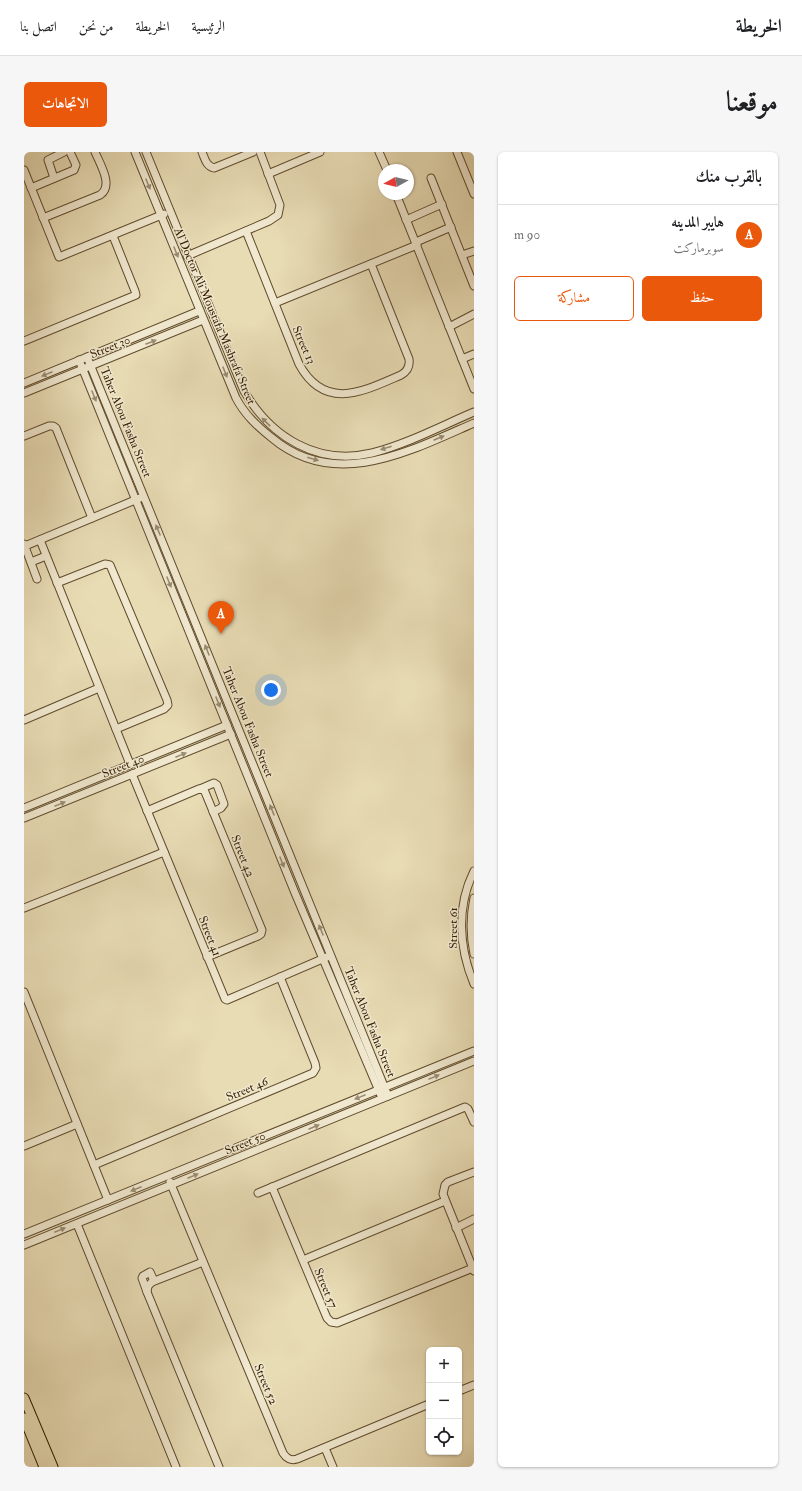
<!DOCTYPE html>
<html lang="ar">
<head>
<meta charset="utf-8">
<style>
  :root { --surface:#fff; --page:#f6f6f6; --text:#202124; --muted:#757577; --line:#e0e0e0; --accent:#ea580c }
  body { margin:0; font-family:"IM FELL Double Pica",Amiri,serif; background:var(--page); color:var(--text); direction:rtl }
  .controls { position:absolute; right:12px; bottom:12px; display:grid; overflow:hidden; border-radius:6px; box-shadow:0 1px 3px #0004 }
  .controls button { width:36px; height:36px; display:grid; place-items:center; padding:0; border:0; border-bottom:1px solid var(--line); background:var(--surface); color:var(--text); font:20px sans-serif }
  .compass { position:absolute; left:354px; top:12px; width:36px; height:36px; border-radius:50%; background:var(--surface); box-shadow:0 1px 3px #0004; rotate:262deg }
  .you { position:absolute; left:247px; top:538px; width:14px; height:14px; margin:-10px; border:3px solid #fff; border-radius:50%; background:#1a73e8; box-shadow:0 0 0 6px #1a73e833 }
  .badge { display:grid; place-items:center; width:26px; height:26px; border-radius:50%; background:var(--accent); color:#fff; font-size:13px; font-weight:700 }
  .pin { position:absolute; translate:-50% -33px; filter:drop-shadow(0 1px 2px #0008) }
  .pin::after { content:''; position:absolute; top:21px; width:14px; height:12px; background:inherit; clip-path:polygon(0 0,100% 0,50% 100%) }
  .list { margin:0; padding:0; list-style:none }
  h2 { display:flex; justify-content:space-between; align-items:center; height:52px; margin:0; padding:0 16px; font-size:17px }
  h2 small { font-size:13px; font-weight:400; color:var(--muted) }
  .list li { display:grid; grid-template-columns:26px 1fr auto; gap:12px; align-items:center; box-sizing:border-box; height:60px; padding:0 16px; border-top:1px solid var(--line) }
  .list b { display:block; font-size:15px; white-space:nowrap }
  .list p { margin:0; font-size:13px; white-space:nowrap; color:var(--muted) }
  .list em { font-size:13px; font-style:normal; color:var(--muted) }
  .actions { display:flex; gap:8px; padding:12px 16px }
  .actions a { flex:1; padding:9px 0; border:1px solid var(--accent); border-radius:6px; text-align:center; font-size:14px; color:var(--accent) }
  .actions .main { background:var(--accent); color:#fff }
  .icon { flex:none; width:22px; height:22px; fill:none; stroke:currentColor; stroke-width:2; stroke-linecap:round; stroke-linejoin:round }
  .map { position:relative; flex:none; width:450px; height:1315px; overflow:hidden; direction:ltr; border-radius:6px }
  header { display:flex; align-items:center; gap:24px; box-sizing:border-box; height:56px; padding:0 20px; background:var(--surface); border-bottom:1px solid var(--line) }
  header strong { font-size:19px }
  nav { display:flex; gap:22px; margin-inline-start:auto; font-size:14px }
  .intro { display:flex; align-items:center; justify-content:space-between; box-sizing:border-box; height:96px; padding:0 24px }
  h1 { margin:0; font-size:28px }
  .button { padding:10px 18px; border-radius:6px; background:var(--accent); color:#fff; font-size:14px; font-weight:700 }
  main { display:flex; gap:24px; padding:0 24px }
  aside { flex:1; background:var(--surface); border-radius:6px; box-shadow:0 1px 3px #0004 }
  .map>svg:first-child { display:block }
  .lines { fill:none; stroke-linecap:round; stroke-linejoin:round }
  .minor-casing { stroke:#604c2d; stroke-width:9 }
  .major-casing { stroke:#321c00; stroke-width:11 }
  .minor { stroke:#f0e8cf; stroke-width:7 }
  .major { stroke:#e8dcb5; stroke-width:9 }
  .oneway { fill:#9a8c72 }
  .labels { text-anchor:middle; stroke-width:3; stroke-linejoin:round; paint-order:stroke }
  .street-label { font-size:12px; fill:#321c00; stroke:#f0e8cf }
</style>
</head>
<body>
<header>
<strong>الخريطة</strong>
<nav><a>الرئيسية</a><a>الخريطة</a><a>من نحن</a><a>اتصل بنا</a></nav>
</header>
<div class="intro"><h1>موقعنا</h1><a class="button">الاتجاهات</a></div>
<main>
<aside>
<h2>بالقرب منك<small></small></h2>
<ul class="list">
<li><span class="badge">A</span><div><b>هايبر المدينه</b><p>سوبرماركت</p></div><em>90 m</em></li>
</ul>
<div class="actions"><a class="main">حفظ</a><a>مشاركة</a></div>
</aside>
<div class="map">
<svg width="450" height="1315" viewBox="0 0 450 1315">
  <rect width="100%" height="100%" fill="#e8dcb5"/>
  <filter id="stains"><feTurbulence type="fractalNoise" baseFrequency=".005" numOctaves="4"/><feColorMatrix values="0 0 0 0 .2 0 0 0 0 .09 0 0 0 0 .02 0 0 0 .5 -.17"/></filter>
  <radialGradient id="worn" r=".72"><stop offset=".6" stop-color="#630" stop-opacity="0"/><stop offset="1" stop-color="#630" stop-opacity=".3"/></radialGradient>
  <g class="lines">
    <g class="minor-casing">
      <g id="minor">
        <path d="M 111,0 L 212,246 C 221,263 233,274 248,286 C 311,339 386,299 450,271"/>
        <path d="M 122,0 L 220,239 C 247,285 293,314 348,301 C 383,292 417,274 450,260"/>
        <path d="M 178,0 C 181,7 182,14 190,16 L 229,0"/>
        <polyline points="355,0 363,18"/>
        <polyline points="433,0 450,42"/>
        <polyline points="0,18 35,105 140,62"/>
        <polyline points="244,22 296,0"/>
        <polyline points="30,26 24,8 40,0"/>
        <polyline points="407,26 450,134"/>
        <polyline points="7,36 50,18 52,13 46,0"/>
        <polyline points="372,42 450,237"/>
        <path d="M 19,66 L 76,43 C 90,34 76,12 71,0"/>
        <polyline points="382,68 418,52"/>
        <path d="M 222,79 L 275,212 C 301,260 340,239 377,223 C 384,219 386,214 385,207 L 347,112"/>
        <polyline points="392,90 427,75"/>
        <polyline points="438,103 450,99"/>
        <polyline points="163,104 245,69 254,63 256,53 236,0"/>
        <polyline points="251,151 393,93"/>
        <polyline points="425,175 450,162"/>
        <polyline points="0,189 112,143 111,139 89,84"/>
        <polyline points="63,205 364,944"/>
        <polyline points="438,207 450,202"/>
        <polyline points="55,208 271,741 358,946"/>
        <polyline points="0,231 175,159"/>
        <polyline points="0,241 179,168"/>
        <polyline points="0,284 25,274 29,274 32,276 68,366"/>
        <polyline points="16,388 106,612"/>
        <polyline points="0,392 13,427"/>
        <polyline points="1,394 116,346"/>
        <polyline points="7,410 22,404"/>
        <polyline points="33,431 81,412 86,413 143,548 144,553 140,557 92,577"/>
        <polyline points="0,568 75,536"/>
        <polyline points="108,622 201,847 203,848 303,805"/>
        <polyline points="176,637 190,631 193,633 200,652 197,656 189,660"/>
        <polyline points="0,656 203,573"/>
        <polyline points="123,659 175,637 180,638 181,640 238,778 237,782 234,784 183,805"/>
        <polyline points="0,666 207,582"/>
        <path d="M 450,719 C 432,755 435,796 450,832"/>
        <path d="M 450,746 C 446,765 446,783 450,802"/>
        <polyline points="0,756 140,700"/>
        <polyline points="0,840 84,1048"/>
        <polyline points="0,994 53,972"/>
        <polyline points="70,1013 289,921 292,916 291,911 256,825"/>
        <polyline points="450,1020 424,1030 421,1033 419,1042 450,1119"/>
        <path d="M 146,1030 L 259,1301 C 262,1306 267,1309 273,1307 L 405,1252"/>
        <polyline points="248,1035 303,1166 307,1170 313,1171 449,1116"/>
        <polyline points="234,1041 441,955 444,957 450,970"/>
        <polyline points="53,1072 152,1315"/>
        <polyline points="432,1076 450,1067"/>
        <polyline points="0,1082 450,899"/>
        <polyline points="0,1093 450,909"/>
        <polyline points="279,1108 421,1049"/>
        <polyline points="179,1110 128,1130 124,1134 123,1140 195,1315"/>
        <polyline points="123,1140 118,1126 119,1124 126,1120 130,1129"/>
        <polyline points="435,1239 450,1233"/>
        <polyline points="301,1296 309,1315"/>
      </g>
    </g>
    <g class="major-casing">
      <g id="major">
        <polyline points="0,1246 29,1315"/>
        <polyline points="0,1266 20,1315"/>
      </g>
    </g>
    <use href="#minor" class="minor"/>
    <use href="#major" class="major"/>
  </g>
  <defs><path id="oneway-solid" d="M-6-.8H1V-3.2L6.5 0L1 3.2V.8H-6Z"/></defs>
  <g class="oneway">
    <use href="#oneway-solid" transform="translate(124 32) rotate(68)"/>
    <use href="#oneway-solid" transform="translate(152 100) rotate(68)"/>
    <use href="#oneway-solid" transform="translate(127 190) rotate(-21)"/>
    <use href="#oneway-solid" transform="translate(201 220) rotate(68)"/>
    <use href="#oneway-solid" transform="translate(23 222) rotate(158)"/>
    <use href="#oneway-solid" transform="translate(70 244) rotate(68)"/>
    <use href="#oneway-solid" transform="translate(242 270) rotate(-136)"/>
    <use href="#oneway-solid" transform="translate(415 286) rotate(-23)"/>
    <use href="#oneway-solid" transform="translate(362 296) rotate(162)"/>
    <use href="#oneway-solid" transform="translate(289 307) rotate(16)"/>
    <use href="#oneway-solid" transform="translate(134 378) rotate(-113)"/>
    <use href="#oneway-solid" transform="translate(145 430) rotate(68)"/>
    <use href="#oneway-solid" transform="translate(183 498) rotate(-112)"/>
    <use href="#oneway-solid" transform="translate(194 550) rotate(68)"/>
    <use href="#oneway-solid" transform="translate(157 603) rotate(-22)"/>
    <use href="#oneway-solid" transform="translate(36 652) rotate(-22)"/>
    <use href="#oneway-solid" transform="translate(248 658) rotate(-112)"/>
    <use href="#oneway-solid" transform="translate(258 710) rotate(68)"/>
    <use href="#oneway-solid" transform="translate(297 778) rotate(-112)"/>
    <use href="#oneway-solid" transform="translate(410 925) rotate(-22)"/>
    <use href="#oneway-solid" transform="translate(336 945) rotate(158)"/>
    <use href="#oneway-solid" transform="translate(290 975) rotate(-23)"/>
    <use href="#oneway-solid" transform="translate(169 1024) rotate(-22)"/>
    <use href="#oneway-solid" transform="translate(112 1037) rotate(158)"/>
    <use href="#oneway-solid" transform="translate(36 1078) rotate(-22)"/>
  </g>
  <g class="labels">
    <g class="street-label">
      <text transform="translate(191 164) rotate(67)" y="4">Al Doctor Ali Moustafa Mashrafa Street</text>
      <text transform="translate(280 193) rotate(66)" y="4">Street 13</text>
      <text transform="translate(86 195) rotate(-22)" y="4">Street 30</text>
      <text transform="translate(102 270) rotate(68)" y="4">Taher Abou Fasha Street</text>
      <text transform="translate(224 570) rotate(68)" y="4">Taher Abou Fasha Street</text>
      <text transform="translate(99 614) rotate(-22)" y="4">Street 40</text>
      <text transform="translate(219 704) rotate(68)" y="4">Street 42</text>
      <text transform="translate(429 776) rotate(-90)" y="4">Street 61</text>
      <text transform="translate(186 784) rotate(68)" y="4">Street 41</text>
      <text transform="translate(346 870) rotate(68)" y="4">Taher Abou Fasha Street</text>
      <text transform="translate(223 937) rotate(-23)" y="4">Street 46</text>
      <text transform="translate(221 991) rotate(-22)" y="4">Street 50</text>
      <text transform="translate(302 1136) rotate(67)" y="4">Street 57</text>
      <text transform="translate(242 1232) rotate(67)" y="4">Street 52</text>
    </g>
  </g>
  <rect width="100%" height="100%" filter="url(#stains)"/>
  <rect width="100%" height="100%" fill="url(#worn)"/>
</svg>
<div class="controls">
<button>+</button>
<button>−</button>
<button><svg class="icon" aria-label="locate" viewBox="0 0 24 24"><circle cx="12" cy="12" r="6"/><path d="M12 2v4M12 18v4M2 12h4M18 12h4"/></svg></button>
</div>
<svg class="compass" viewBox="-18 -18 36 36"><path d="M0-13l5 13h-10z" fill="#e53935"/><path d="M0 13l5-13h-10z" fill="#757577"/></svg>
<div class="you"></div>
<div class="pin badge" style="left:197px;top:482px">A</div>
</div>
</main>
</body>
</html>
